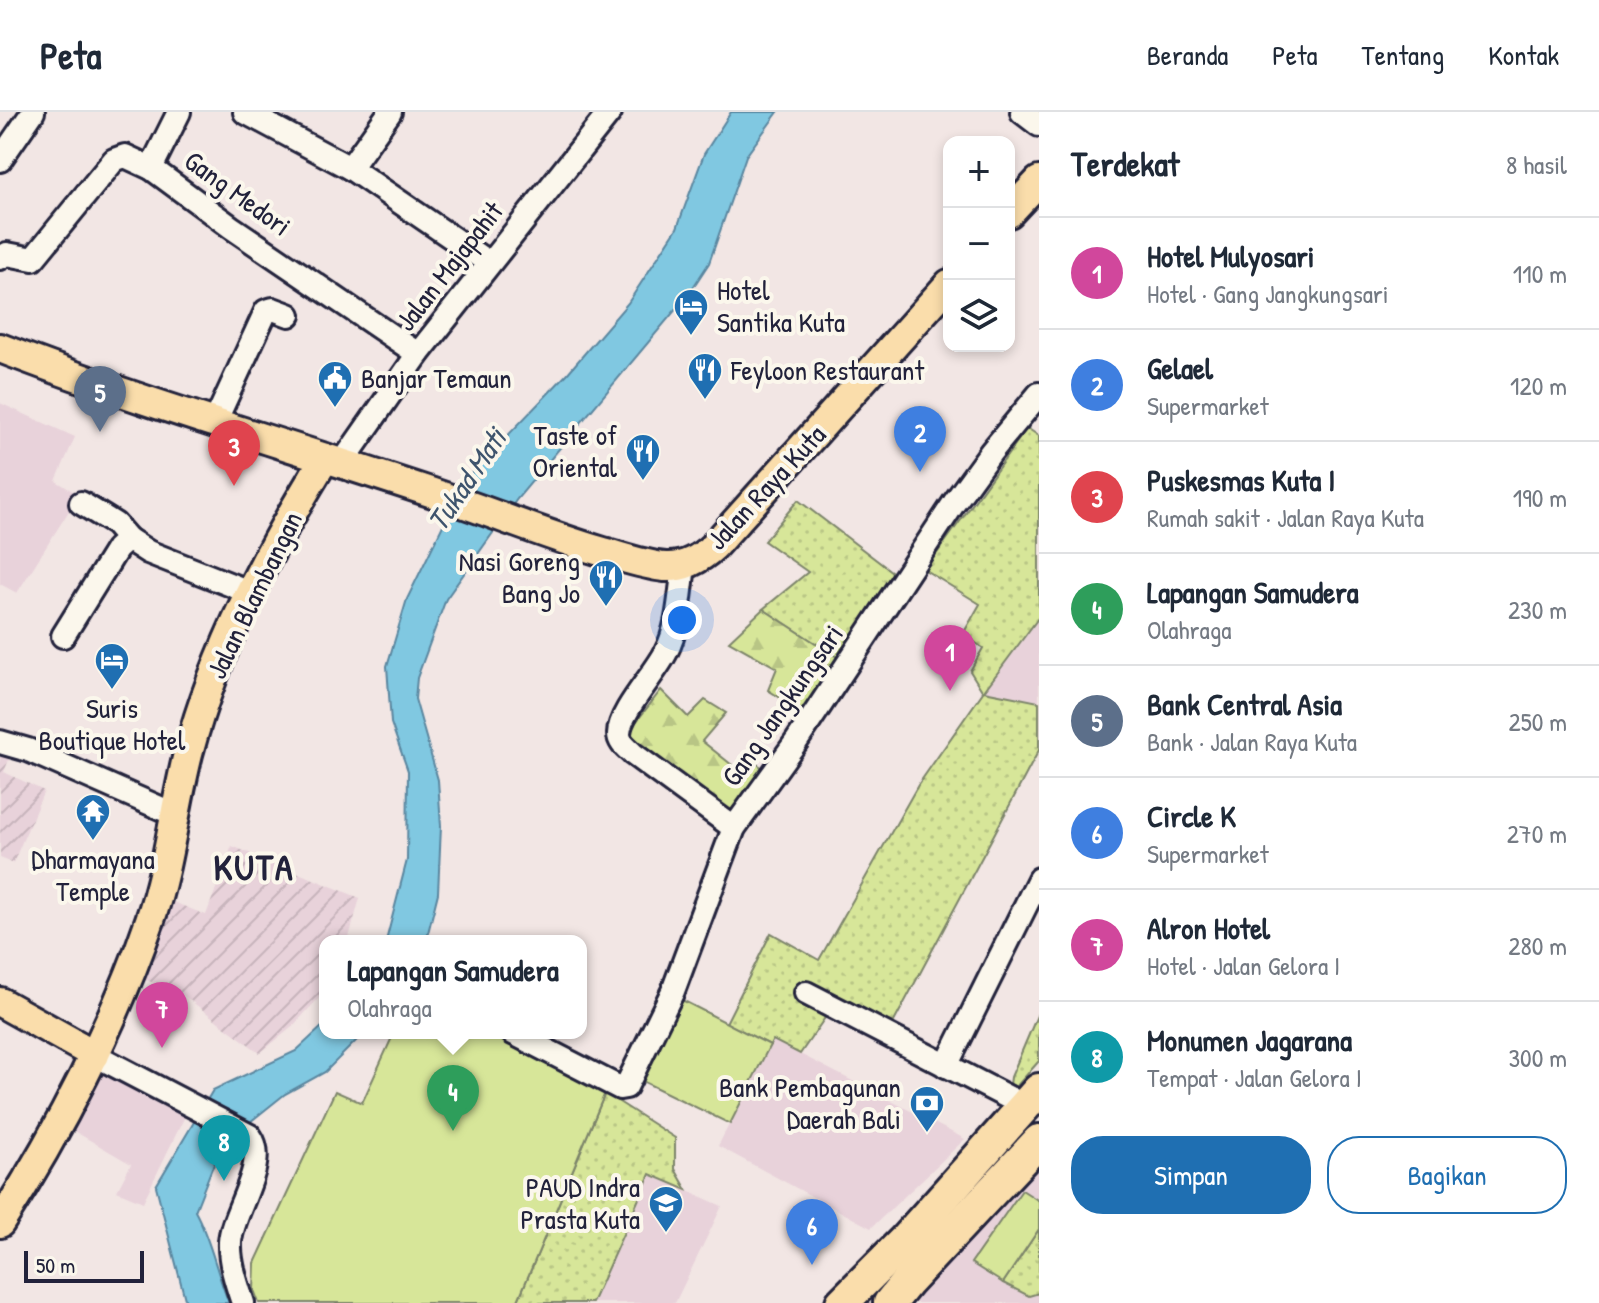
<!DOCTYPE html>
<html lang="id">
<head>
<meta charset="utf-8">
<style>
  :root { --surface:#fff; --page:#f2f2f3; --text:#1f2937; --muted:#747a83; --line:#e0e1e3; --accent:#1f6fb2 }
  body { margin:0; font-family:"Patrick Hand",sans-serif; background:var(--page); color:var(--text) }
  .controls { position:absolute; right:24px; top:24px; display:grid; overflow:hidden; border-radius:16px; box-shadow:0 4px 12px #0003 }
  .controls button { width:72px; height:72px; display:grid; place-items:center; padding:0; border:0; border-bottom:2px solid var(--line); background:var(--surface); color:var(--text); font:40px sans-serif }
  .scale { position:absolute; left:24px; bottom:20px; width:120px; box-sizing:border-box; padding-left:8px; border:4px solid #22223b; border-top:0; font-size:22px; line-height:28px; white-space:nowrap; color:#22223b; -webkit-text-stroke:6px #fbf7ec; paint-order:stroke }
  .you { position:absolute; left:682px; top:508px; width:28px; height:28px; margin:-20px; border:6px solid #fff; border-radius:50%; background:#1a73e8; box-shadow:0 0 0 12px #1a73e833 }
  .badge { display:grid; place-items:center; width:52px; height:52px; border-radius:50%; background:var(--accent); color:#fff; font-size:26px; font-weight:700 }
  .pin { position:absolute; translate:-50% -66px; filter:drop-shadow(0 2px 4px #0008) }
  .pin::after { content:''; position:absolute; top:42px; width:28px; height:24px; background:inherit; clip-path:polygon(0 0,100% 0,50% 100%) }
  .popup { position:absolute; left:319px; top:823px; width:268px; height:104px; box-sizing:border-box; display:grid; place-content:center; border-radius:16px; background:var(--surface); filter:drop-shadow(0 2px 6px #0005); font-size:26px; white-space:nowrap; color:var(--muted) }
  .popup b { font-size:30px; color:var(--text) }
  .popup::after { content:''; position:absolute; left:50%; top:100%; margin-left:-16px; border:16px solid transparent; border-top-color:var(--surface) }
  .list { margin:0; padding:0; list-style:none }
  h2 { display:flex; justify-content:space-between; align-items:center; height:104px; margin:0; padding:0 32px; font-size:34px }
  h2 small { font-size:26px; font-weight:400; color:var(--muted) }
  .list li { display:grid; grid-template-columns:52px 1fr auto; gap:24px; align-items:center; box-sizing:border-box; height:112px; padding:0 32px; border-top:2px solid var(--line) }
  .list b { display:block; font-size:30px; white-space:nowrap }
  .list p { margin:0; font-size:26px; white-space:nowrap; color:var(--muted) }
  .list em { font-size:26px; font-style:normal; color:var(--muted) }
  .actions { display:flex; gap:16px; padding:24px 32px }
  .actions a { flex:1; padding:18px 0; border:2px solid var(--accent); border-radius:32px; text-align:center; font-size:28px; color:var(--accent) }
  .actions .main { background:var(--accent); color:#fff }
  .icon { flex:none; width:44px; height:44px; fill:none; stroke:currentColor; stroke-width:2; stroke-linecap:round; stroke-linejoin:round }
  .map { position:relative; flex:none; width:1039px; height:1191px; overflow:hidden }
  header { display:flex; align-items:center; gap:48px; box-sizing:border-box; height:112px; padding:0 40px; background:var(--surface); border-bottom:2px solid var(--line) }
  header strong { font-size:38px }
  nav { display:flex; gap:44px; margin-inline-start:auto; font-size:28px }
  main { display:flex }
  aside { flex:1; background:var(--surface) }
  .map>svg:first-child { display:block }
  .built { fill:#e8d2da }
  .industrial { fill:url(#industrial-furrows) }
  .grass { fill:url(#grass-dots); stroke:#7c846a; stroke-width:2 }
  .forest { fill:url(#forest-firs); stroke:#7c846a; stroke-width:2 }
  .garden { fill:#d7e699; stroke:#7c846a; stroke-width:2 }
  .water { fill:#80c8e1; stroke:#5a869f; stroke-width:2 }
  .lines { fill:none; stroke-linecap:round; stroke-linejoin:round }
  .minor-casing { stroke:#22223b; stroke-width:28 }
  .major-casing { stroke:#22223b; stroke-width:34 }
  .highway-casing { stroke:#22223b; stroke-width:38 }
  .minor { stroke:#fbf7ec; stroke-width:22 }
  .major { stroke:#faddab; stroke-width:28 }
  .highway { stroke:#faddab; stroke-width:32 }
  .labels { text-anchor:middle; stroke-width:8; stroke-linejoin:round; paint-order:stroke }
  .street-label { font-size:28px; fill:#22223b; stroke:#fbf7ec }
  .poi-label { font-size:28px; fill:#22223b; stroke:#fbf7ec; text-anchor:end }
  .water-label { font-size:30px; font-style:italic; fill:#3e546d; stroke:#fbf7ec }
  .district-label { font-size:36px; font-weight:bold; letter-spacing:2px; fill:#22223b; stroke:#fbf7ec }
</style>
</head>
<body>
<header>
<strong>Peta</strong>
<nav><a>Beranda</a><a>Peta</a><a>Tentang</a><a>Kontak</a></nav>
</header>
<main>
<div class="map">
<svg width="1039" height="1191" viewBox="0 0 1039 1191">
  <defs>
    <pattern id="industrial-furrows" width="10" height="10" patternUnits="userSpaceOnUse" patternTransform="scale(2)"><rect width="10" height="10" fill="#e8d2da"/><path d="M-1 1l2-2M0 10L10 0M9 11l2-2" fill="none" stroke="#c7b4bc"/></pattern>
    <pattern id="grass-dots" width="8" height="8" patternUnits="userSpaceOnUse" patternTransform="scale(2)"><rect width="8" height="8" fill="#d7e699"/><path d="M2 2h.1M6 6h.1" fill="none" stroke="#b8c585" stroke-width="1.8" stroke-linecap="round"/></pattern>
    <pattern id="forest-firs" width="22" height="20" patternUnits="userSpaceOnUse" patternTransform="scale(2)"><rect width="22" height="20" fill="#d7e699"/><path d="M5 1l3.5 6h-7zM16 11l3.5 6h-7z" fill="#b8c585"/></pattern>
  </defs>
  <rect width="100%" height="100%" fill="#f2e6e4"/>
  <filter id="ink" filterUnits="userSpaceOnUse"><feTurbulence type="fractalNoise" baseFrequency=".0125" numOctaves="2"/><feDisplacementMap in="SourceGraphic" scale="16" xChannelSelector="R" yChannelSelector="G"/><feConvolveMatrix kernelMatrix="1 2 1 2 8 2 1 2 1" color-interpolation-filters="sRGB"/></filter>
  <g filter="url(#ink)">
    <g class="built">
      <polygon points="0,291 75,325 56,369 79,383 17,481 0,472"/>
      <polygon points="1039,505 1039,589 983,579"/>
      <polygon points="773,928 965,1027 871,1116 718,1034"/>
      <polygon points="100,954 187,1000 143,1090 117,1079 131,1052 67,1015"/>
      <polygon points="1039,1053 1039,1191 911,1191"/>
      <polygon points="650,1062 722,1094 675,1191 592,1191"/>
    </g>
    <g class="industrial">
      <polygon points="0,635 14,635 4,660 44,679 13,751 0,746"/>
      <polygon points="232,734 360,786 348,829 325,829 325,875 318,887 291,916 260,941 179,880 143,867 168,788 206,803"/>
    </g>
    <g class="grass">
      <polygon points="1027,316 1039,324 1039,505 984,579 1039,590 1039,638 886,925 831,897 800,942 773,928 770,933 726,911 771,821 819,848 918,673 983,580 970,559 983,536 963,522 980,492 925,458"/>
      <polygon points="798,388 896,463 840,547 763,497 808,460 764,429"/>
      <polygon points="1039,899 1039,949 1015,976 1010,973 1011,965"/>
      <polygon points="605,981 675,1026 675,1057 687,1078 650,1062 592,1191 517,1191"/>
      <polygon points="1039,1117 1039,1181 1029,1184 1003,1171"/>
    </g>
    <g class="forest">
      <polygon points="763,497 840,547 803,600 768,578 777,556 729,529"/>
      <polygon points="661,578 688,605 705,588 726,601 702,629 737,657 748,646 769,660 733,709 626,623"/>
    </g>
    <g class="garden">
      <polygon points="678,886 770,933 730,1012 636,966"/>
      <polygon points="394,921 508,921 605,981 517,1191 259,1191 254,1178 255,1151 335,979 362,991"/>
      <polygon points="1022,1078 1039,1089 1039,1117 1003,1171 971,1151"/>
    </g>
    <g class="water">
      <polygon points="731,0 778,0 746,44 709,151 688,183 517,387 446,487 417,566 415,587 438,668 441,714 438,781 426,829 386,829 407,748 408,659 391,611 387,554 407,487 465,368 567,262 628,191 677,116 704,42"/>
      <path d="M 325,912 L 325,921 L 364,921 L 325,960 L 285,982 L 230,1026 L 212,1056 L 195,1099 C 211,1128 216,1160 229,1191 L 186,1191 L 156,1074 L 213,978 L 296,939 Z"/>
    </g>
    <g class="lines">
      <g class="minor-casing">
        <g id="minor">
          <polyline points="245,0 350,56 489,151"/>
          <polyline points="1022,0 1039,13"/>
          <polyline points="0,48 33,0"/>
          <polyline points="151,56 179,0"/>
          <polyline points="350,56 390,0"/>
          <polyline points="0,146 7,142 33,147 114,48 125,44 151,56 231,115 418,242"/>
          <polyline points="215,310 266,199 273,197 289,203"/>
          <polyline points="342,351 418,242 610,0"/>
          <polyline points="81,391 115,412 128,427"/>
          <path d="M 684,454 C 680,482 679,515 666,540 C 656,561 619,600 619,622 C 619,631 627,636 633,642 L 734,716"/>
          <polyline points="63,524 117,437 128,427 148,440 249,480"/>
          <polyline points="0,630 28,638 176,703"/>
          <polyline points="806,881 1025,994"/>
          <polyline points="513,921 620,976 626,975 673,879 734,716 796,630 954,391 991,340 1039,282"/>
          <path d="M 95,943 L 250,1024 C 270,1051 232,1099 230,1130 C 229,1150 237,1173 243,1191"/>
          <polyline points="946,954 1039,767"/>
        </g>
      </g>
      <g class="major-casing">
        <g id="major">
          <polyline points="1009,101 1039,69"/>
          <path d="M 0,236 C 144,292 293,334 439,383 C 493,401 546,423 600,439 C 622,445 643,453 665,455 C 685,456 700,447 714,434 L 949,172"/>
          <polyline points="0,890 95,943"/>
          <path d="M 0,1111 C 59,1020 115,910 150,808 C 169,754 174,697 188,642 C 216,536 268,439 325,346"/>
        </g>
      </g>
      <g class="highway-casing">
        <g id="highway">
          <polyline points="842,1191 905,1128 1039,978"/>
          <polyline points="890,1191 907,1170 1039,1029"/>
        </g>
      </g>
      <use href="#minor" class="minor"/>
      <use href="#major" class="major"/>
      <use href="#highway" class="highway"/>
    </g>
  </g>
  <defs>
    <g id="hotel-pin" transform="scale(1.8)"><path d="M0 17L-7.5 6A9.5 9.5 0 1 1 7.5 6Z" fill="#1f6fb2" stroke="#fbf7ec"/><path d="M-6-4.5h1.5V1H6V5H4.5V3h-9V5H-6ZM-4 0a1.8 1.8 0 1 1 3.6 0ZM.5 0V-2.5h3Q6-2.5 6 0Z" fill="#fff"/></g>
    <g id="restaurant-pin" transform="scale(1.8)"><path d="M0 17L-7.5 6A9.5 9.5 0 1 1 7.5 6Z" fill="#1f6fb2" stroke="#fbf7ec"/><path d="M-5-6h1v4h1v-4h1v4h1v-4h1v5L-1.5 .5V6h-2V.5L-5-1ZM5-6V6H3V1.5H1.5Q1.5-4 5-6Z" fill="#fff"/></g>
    <g id="civic-pin" transform="scale(1.8)"><path d="M0 17L-7.5 6A9.5 9.5 0 1 1 7.5 6Z" fill="#1f6fb2" stroke="#fbf7ec"/><path d="M-.6-6.5H3V-4.5H.6V-3L4-1V1h2V6H-6V1h2V-1L-.6-3ZM-1.2 2.5V6h2.4V2.5Z" fill="#fff"/></g>
    <g id="temple-pin" transform="scale(1.8)"><path d="M0 17L-7.5 6A9.5 9.5 0 1 1 7.5 6Z" fill="#1f6fb2" stroke="#fbf7ec"/><path d="M0-6L5-2H3V0L6.5 2.5H4V6H1.5V3h-3V6H-4V2.5H-6.5L-3 0V-2H-5Z" fill="#fff"/></g>
    <g id="bank-pin" transform="scale(1.8)"><path d="M0 17L-7.5 6A9.5 9.5 0 1 1 7.5 6Z" fill="#1f6fb2" stroke="#fbf7ec"/><path d="M-6-4H6V4H-6ZM0-2.3a2.3 2.3 0 1 0 0 4.6a2.3 2.3 0 1 0 0-4.6Z" fill="#fff"/></g>
    <g id="school-pin" transform="scale(1.8)"><path d="M0 17L-7.5 6A9.5 9.5 0 1 1 7.5 6Z" fill="#1f6fb2" stroke="#fbf7ec"/><path d="M0-5L7-2L0 1L-7-2ZM-4 1L0 2.5L4 1V4Q0 6-4 4Z" fill="#fff"/></g>
  </defs>
  <g fill-rule="evenodd">
    <use href="#hotel-pin" x="691" y="194"/>
    <use href="#restaurant-pin" x="705" y="258"/>
    <use href="#civic-pin" x="335" y="266"/>
    <use href="#restaurant-pin" x="643" y="339"/>
    <use href="#restaurant-pin" x="606" y="465"/>
    <use href="#hotel-pin" x="112" y="548"/>
    <use href="#temple-pin" x="93" y="699"/>
    <use href="#bank-pin" x="927" y="991"/>
    <use href="#school-pin" x="666" y="1091"/>
  </g>
  <g class="labels">
    <g class="street-label">
      <text transform="translate(238 81) rotate(36)" y="10">Gang Medori</text>
      <text transform="translate(449 154) rotate(-52)" y="10">Jalan Majapahit</text>
      <text transform="translate(766 375) rotate(-47)" y="10">Jalan Raya Kuta</text>
      <text transform="translate(254 483) rotate(-64)" y="10">Jalan Blambangan</text>
      <text transform="translate(782 593) rotate(-55)" y="10">Gang Jangkungsari</text>
    </g>
    <g class="poi-label">
      <text x="717" y="188" text-anchor="start">Hotel<tspan x="717" dy="32">Santika Kuta</tspan></text>
      <text x="731" y="268" text-anchor="start">Feyloon Restaurant</text>
      <text x="361" y="276" text-anchor="start">Banjar Temaun</text>
      <text x="617" y="333">Taste of<tspan x="617" dy="32">Oriental</tspan></text>
      <text x="580" y="459">Nasi Goreng<tspan x="580" dy="32">Bang Jo</tspan></text>
      <text x="112" y="606" text-anchor="middle">Suris<tspan x="112" dy="32">Boutique Hotel</tspan></text>
      <text x="93" y="757" text-anchor="middle">Dharmayana<tspan x="93" dy="32">Temple</tspan></text>
      <text x="901" y="985">Bank Pembagunan<tspan x="901" dy="32">Daerah Bali</tspan></text>
      <text x="640" y="1085">PAUD Indra<tspan x="640" dy="32">Prasta Kuta</tspan></text>
    </g>
    <g class="water-label">
      <text transform="translate(467 368) rotate(-56)" y="10">Tukad Mati</text>
    </g>
    <g class="district-label">
      <text x="254" y="768">KUTA</text>
    </g>
  </g>
</svg>
<div class="controls">
<button>+</button>
<button>−</button>
<button><svg class="icon" aria-label="layers" viewBox="0 0 24 24"><path d="M12 4l9 5-9 5-9-5zM3 14l9 5 9-5"/></svg></button>
</div>
<div class="scale">50 m</div>
<div class="you"></div>
<div class="pin badge" style="left:950px;top:579px;background:#d1479c">1</div>
<div class="pin badge" style="left:920px;top:360px;background:#3f7fe0">2</div>
<div class="pin badge" style="left:234px;top:374px;background:#e0444e">3</div>
<div class="pin badge" style="left:453px;top:1019px;background:#2e9e5b">4</div>
<div class="popup"><b>Lapangan Samudera</b>Olahraga</div>
<div class="pin badge" style="left:100px;top:320px;background:#5c6f8a">5</div>
<div class="pin badge" style="left:812px;top:1153px;background:#3f7fe0">6</div>
<div class="pin badge" style="left:162px;top:936px;background:#d1479c">7</div>
<div class="pin badge" style="left:224px;top:1069px;background:#0f9aa8">8</div>
</div>
<aside>
<h2>Terdekat<small>8 hasil</small></h2>
<ul class="list">
<li><span class="badge" style="background:#d1479c">1</span><div><b>Hotel Mulyosari</b><p>Hotel · Gang Jangkungsari</p></div><em>110 m</em></li>
<li><span class="badge" style="background:#3f7fe0">2</span><div><b>Gelael</b><p>Supermarket</p></div><em>120 m</em></li>
<li><span class="badge" style="background:#e0444e">3</span><div><b>Puskesmas Kuta I</b><p>Rumah sakit · Jalan Raya Kuta</p></div><em>190 m</em></li>
<li><span class="badge" style="background:#2e9e5b">4</span><div><b>Lapangan Samudera</b><p>Olahraga</p></div><em>230 m</em></li>
<li><span class="badge" style="background:#5c6f8a">5</span><div><b>Bank Central Asia</b><p>Bank · Jalan Raya Kuta</p></div><em>250 m</em></li>
<li><span class="badge" style="background:#3f7fe0">6</span><div><b>Circle K</b><p>Supermarket</p></div><em>270 m</em></li>
<li><span class="badge" style="background:#d1479c">7</span><div><b>Alron Hotel</b><p>Hotel · Jalan Gelora I</p></div><em>280 m</em></li>
<li><span class="badge" style="background:#0f9aa8">8</span><div><b>Monumen Jagarana</b><p>Tempat · Jalan Gelora I</p></div><em>300 m</em></li>
</ul>
<div class="actions"><a class="main">Simpan</a><a>Bagikan</a></div>
</aside>
</main>
</body>
</html>
